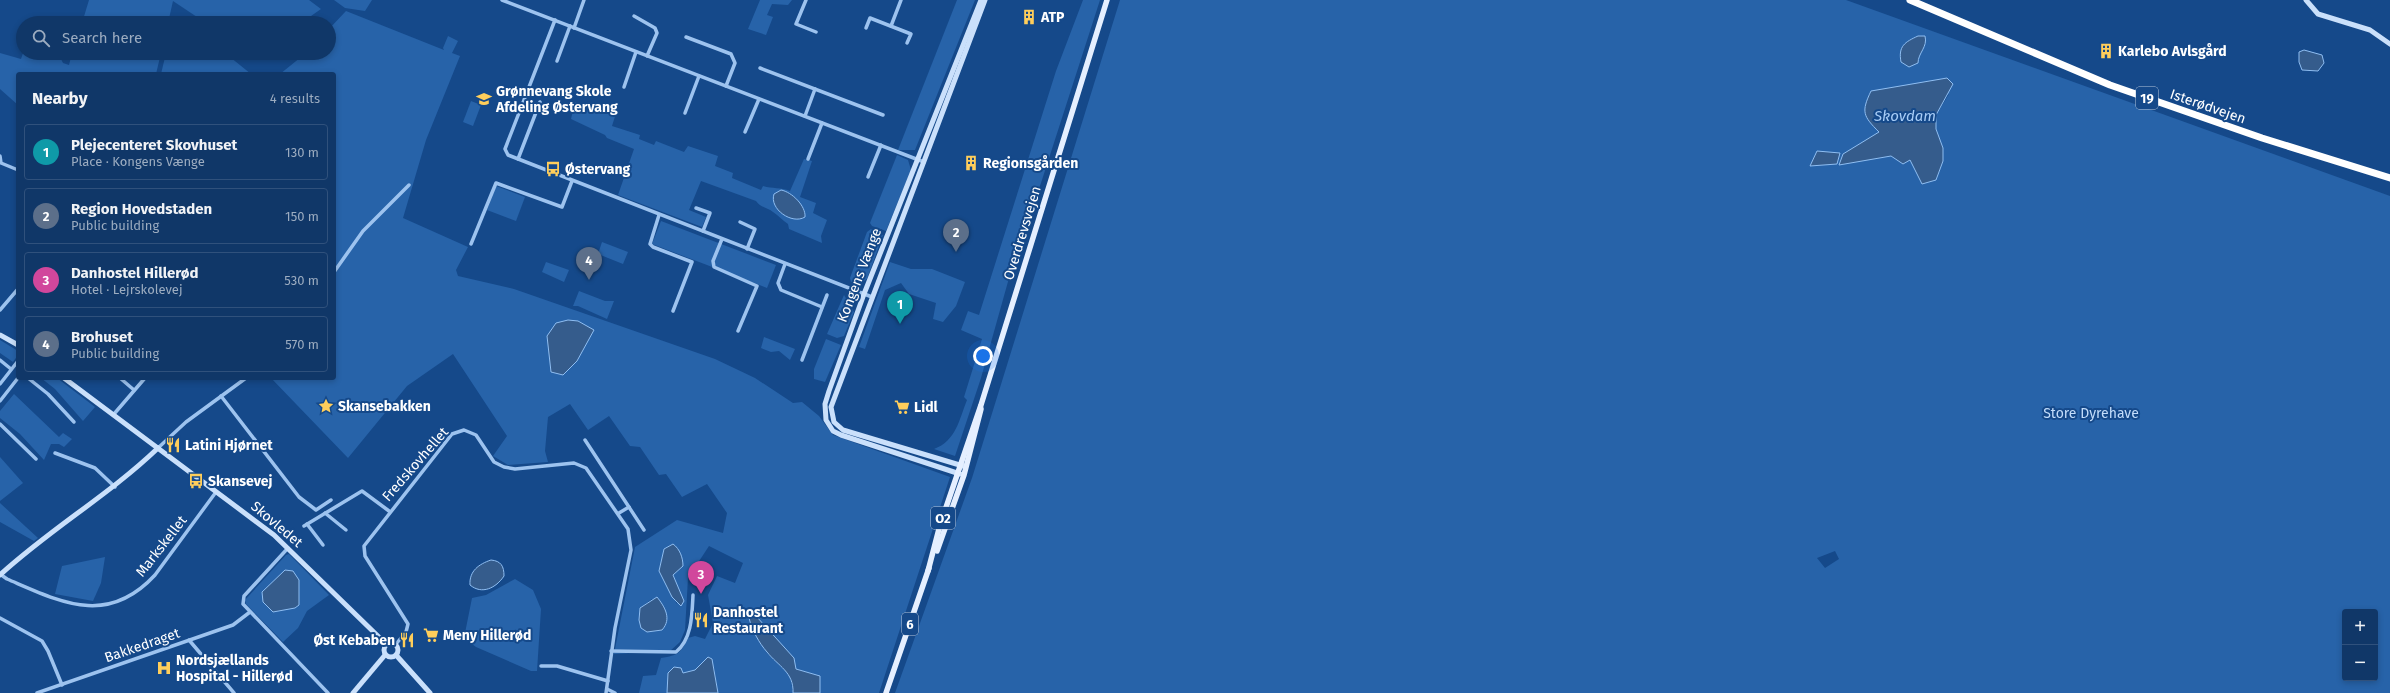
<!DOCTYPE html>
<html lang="en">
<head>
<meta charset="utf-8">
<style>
  :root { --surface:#103768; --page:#193f6e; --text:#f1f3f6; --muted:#9cacc0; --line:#30517c; --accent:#ea580c }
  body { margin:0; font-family:"Fira Sans",sans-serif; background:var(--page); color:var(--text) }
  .controls { position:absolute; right:12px; bottom:12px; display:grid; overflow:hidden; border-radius:4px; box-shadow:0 2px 6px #0003 }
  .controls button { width:36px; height:36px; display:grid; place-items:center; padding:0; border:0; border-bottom:1px solid var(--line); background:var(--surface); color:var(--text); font:20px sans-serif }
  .you { position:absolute; left:983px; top:356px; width:14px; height:14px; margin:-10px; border:3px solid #fff; border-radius:50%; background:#1a73e8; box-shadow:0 0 0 6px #1a73e833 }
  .badge { display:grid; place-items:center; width:26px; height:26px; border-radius:50%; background:var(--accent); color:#fff; font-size:13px; font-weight:700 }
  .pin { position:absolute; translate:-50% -33px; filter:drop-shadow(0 1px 2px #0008) }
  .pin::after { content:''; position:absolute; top:21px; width:14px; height:12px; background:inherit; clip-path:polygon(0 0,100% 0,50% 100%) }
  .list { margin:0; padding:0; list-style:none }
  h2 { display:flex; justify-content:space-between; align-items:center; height:52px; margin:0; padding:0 16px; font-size:17px }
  h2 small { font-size:13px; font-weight:400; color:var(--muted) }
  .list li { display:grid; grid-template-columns:26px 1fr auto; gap:12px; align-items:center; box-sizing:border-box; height:56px; margin:0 8px 8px; padding:0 8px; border:1px solid var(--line); border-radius:4px }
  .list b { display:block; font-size:15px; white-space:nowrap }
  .list p { margin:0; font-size:13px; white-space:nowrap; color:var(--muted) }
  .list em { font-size:13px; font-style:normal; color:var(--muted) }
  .icon { flex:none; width:22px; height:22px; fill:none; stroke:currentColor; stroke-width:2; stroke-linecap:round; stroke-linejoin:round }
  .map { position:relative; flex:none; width:2390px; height:693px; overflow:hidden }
  .search { position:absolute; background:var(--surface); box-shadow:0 2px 6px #0003; left:16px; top:16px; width:320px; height:44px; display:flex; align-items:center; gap:10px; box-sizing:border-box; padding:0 14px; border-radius:22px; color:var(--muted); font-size:15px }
  .panel { position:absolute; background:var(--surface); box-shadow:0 2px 6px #0003; left:16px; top:72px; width:320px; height:308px; border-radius:4px }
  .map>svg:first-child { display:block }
  .green { fill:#2763a9; fill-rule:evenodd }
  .water { fill:#355c8c; stroke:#8fbef2 }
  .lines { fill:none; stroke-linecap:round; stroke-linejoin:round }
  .street { stroke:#9dc3ef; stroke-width:3.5 }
  .secondary { stroke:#cae0fb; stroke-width:5 }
  .primary { stroke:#e5efff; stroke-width:5.5 }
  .highway { stroke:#fff; stroke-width:7 }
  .labels { text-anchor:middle; stroke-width:4; stroke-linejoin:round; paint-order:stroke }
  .shield { fill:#15498a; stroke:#b9c8dc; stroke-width:1 }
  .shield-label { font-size:13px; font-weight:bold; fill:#fff }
  .poi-label { font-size:14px; font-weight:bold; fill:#fff; stroke:#15498a; text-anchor:start }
  .street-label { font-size:14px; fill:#fff; stroke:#15498a }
  .park-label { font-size:14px; fill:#c3ddfb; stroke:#15498a }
  .water-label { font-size:15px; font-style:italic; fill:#a8cdf7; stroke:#15498a }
</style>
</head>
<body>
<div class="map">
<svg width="2390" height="693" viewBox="0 0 2390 693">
  <rect width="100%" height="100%" fill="#15498a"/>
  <g class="green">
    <polygon points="89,0 309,0 321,9 301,23 206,23 173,1 168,23 82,23"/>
    <polygon points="334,0 372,0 365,11 345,8"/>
    <polygon points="760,0 792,0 788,5 772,4 767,15 773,17 766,35 748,29"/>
    <polygon points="957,0 975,0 915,150 898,150"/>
    <path d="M 1083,0 L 1100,0 L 1041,183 L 1018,246 L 981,378 L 955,456 L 934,449 C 956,441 959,420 967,400 L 964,397 L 982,339 L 961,330 L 968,311 L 979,315 L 1056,71 Z"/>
    <path d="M 1120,0 L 1846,0 L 2390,196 L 2390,693 L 895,693 L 972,478 ZM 1949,94 L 1936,115 L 1936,129 L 1943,148 L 1943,161 L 1936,180 L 1910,160 L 1903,164 L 1891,156 L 1839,164 L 1843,154 ZM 1835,551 L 1839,559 L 1825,568 L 1817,558 ZM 2345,612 L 2375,612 L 2375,678 L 2345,678 Z"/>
    <path d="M 346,11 L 444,50 L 443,48 L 448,36 L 458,41 L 452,53 L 460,56 L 426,140 L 403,218 L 468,247 L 456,270 L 458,276 L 514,289 L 715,359 L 755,378 L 793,403 L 802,402 L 819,416 L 833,435 L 950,477 L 879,693 L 820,693 L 820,676 L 796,669 C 786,646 775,635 751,626 L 767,653 L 790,675 L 793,693 L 718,693 L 714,667 L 703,662 L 695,670 L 682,673 L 667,693 L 639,693 L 643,676 L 656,675 L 661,658 C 679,655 680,654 688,638 L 695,636 L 705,639 L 713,623 L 708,595 L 717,576 L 735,583 L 743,563 L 709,546 L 688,578 L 685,630 L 680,642 L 670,651 L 614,654 L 635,547 L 677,520 L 723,533 L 727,513 L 707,484 L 682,497 L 666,474 L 659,475 L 640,447 L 630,446 L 609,416 L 588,430 L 570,404 L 548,417 L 545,451 L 548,462 L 508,465 L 493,456 L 507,436 L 453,354 L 407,386 L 348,458 L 271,378 L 334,378 L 334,74 L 280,74 L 306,53 L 329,53 L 329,29 ZM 673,544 L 680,553 L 683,566 L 673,575 L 680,592 L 677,604 L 659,571 L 664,549 ZM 652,599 L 667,617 L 666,625 L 662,630 L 647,632 L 639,620 L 640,608 Z"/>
    <polygon points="0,53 21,59 23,53 47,53 60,57 63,63 69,65 72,53 161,53 156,74 18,74 18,105 0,89"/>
    <polygon points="166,53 225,53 251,74 161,74"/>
    <polygon points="471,101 481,105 473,126 463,122"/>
    <path d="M 575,102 L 603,113 L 605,105 L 617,110 L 612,126 L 640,135 L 639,139 L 654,145 L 656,141 L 684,152 L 688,146 L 718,156 L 715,166 L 733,173 L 732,178 L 761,190 L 763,186 C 773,189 780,187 790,191 L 804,159 L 812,161 L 800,197 L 816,203 L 813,213 L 827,220 L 821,236 L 822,243 L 789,229 L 788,224 C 782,220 779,216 773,212 C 767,207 761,208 756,201 L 701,181 L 689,210 L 706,217 L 702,227 L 618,195 L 634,149 L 607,138 L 605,135 L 571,119 Z"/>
    <polygon points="897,155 908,160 911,170 886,231 872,226 870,223"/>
    <polygon points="496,186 525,197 516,221 487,210"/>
    <polygon points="661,221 776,265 767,288 652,244"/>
    <polygon points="871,229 883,235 867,279 861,283 851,282 850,278 867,232"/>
    <polygon points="602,242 628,252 623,264 598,254"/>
    <polygon points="546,262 569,270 564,282 542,272"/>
    <polygon points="890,262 911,269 932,269 965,282 956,306 943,322 933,319 936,303 909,294 901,283 885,290 865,349 859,347"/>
    <polygon points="579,291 605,301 614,301 607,319 578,306 573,306"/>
    <polygon points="844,295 854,312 844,336 837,338 827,334"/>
    <polygon points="764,337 795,349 790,360 779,351 771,352 761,348"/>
    <polygon points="826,339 841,345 825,382 814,379 814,369"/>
    <polygon points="0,340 18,351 18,355 13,362 0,353"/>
    <polygon points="41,378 57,378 95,407 83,421 55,389"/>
    <polygon points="14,394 59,437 63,433 72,439 64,447 59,444 51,444 44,460 20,434 0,418 0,411"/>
    <polygon points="0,457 23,483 0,501"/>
    <polygon points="0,503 38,538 34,541 0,522"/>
    <polygon points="289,554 329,595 307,611 298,628 283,642 246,604 245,600 286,555"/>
    <polygon points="105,557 101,583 93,601 55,594 62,566"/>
    <polygon points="515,579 533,590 541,609 537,671 531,671 476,647 464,638 472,598 486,595"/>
  </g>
  <g class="water">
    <path d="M 1918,36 L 1925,36 C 1928,47 1918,53 1918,63 L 1909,67 L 1901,62 C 1898,46 1905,42 1918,36 Z"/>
    <polygon points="2304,50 2322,55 2324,63 2318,71 2302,70 2299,62 2299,52"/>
    <path d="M 1947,78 L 1953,84 L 1936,115 L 1936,129 L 1943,148 L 1943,161 L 1936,180 L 1922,184 L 1910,160 L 1903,164 L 1891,156 L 1839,165 L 1843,154 L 1879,132 C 1863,116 1861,112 1871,91 Z"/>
    <polygon points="1817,151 1840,153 1837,164 1810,166"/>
    <path d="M 781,190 C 792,192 806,206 805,217 C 792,225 769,209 774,194 Z"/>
    <polygon points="568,320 578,321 594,330 577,361 563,375 551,372 547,336 556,323"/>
    <path d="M 673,544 C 680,549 683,558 683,566 L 673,575 L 684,601 L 681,606 L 672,597 L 659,571 L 664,549 Z"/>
    <path d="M 491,560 C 501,561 504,566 504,576 C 496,588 482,595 470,585 C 469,571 479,564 491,560 Z"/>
    <polygon points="285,570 293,571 299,580 299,605 295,608 273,612 263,602 262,592"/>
    <path d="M 657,597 C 665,607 672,619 662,630 L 647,632 L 641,628 L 639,620 L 640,608 Z"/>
    <path d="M 756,616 L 794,658 L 796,669 L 820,676 L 820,693 L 793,693 C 794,672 778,666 767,652 C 759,643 752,630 749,618 Z"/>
    <polygon points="708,657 712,659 718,693 667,693 668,673 674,667 681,668 683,673 695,670"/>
  </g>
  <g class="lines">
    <g class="street">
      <polyline points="502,0 924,162"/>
      <polyline points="806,0 796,24 816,32"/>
      <polyline points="634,16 655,28 657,33 647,56"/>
      <polyline points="555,20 505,149 508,155 872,297"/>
      <polyline points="891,26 901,0"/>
      <polyline points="574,28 584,0"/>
      <polyline points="866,28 870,18 911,34 907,43"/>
      <polyline points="686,37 731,54 735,63 726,86"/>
      <polyline points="557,61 570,26"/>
      <polyline points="760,68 883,115"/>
      <polyline points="624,87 636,52"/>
      <polyline points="685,113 699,76"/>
      <polyline points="805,116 815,89"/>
      <polyline points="745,132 759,99"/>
      <polyline points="0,156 1,163 18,170"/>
      <polyline points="518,159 540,102"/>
      <polyline points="808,159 822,123"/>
      <polyline points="868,177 881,145"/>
      <polyline points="696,208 710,213 703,231"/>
      <polyline points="659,215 650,244 653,247 692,262 673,311"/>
      <polyline points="740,222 755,229 747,249"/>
      <polyline points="722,239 713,261 714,267 757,286 738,331"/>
      <polyline points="471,244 496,183 562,207 572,181"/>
      <polyline points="785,264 778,283 781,290 822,307"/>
      <polyline points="334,272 363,231 409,185"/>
      <polyline points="0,310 18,289"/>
      <polyline points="0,360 11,369"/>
      <polyline points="802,360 827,295"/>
      <polyline points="28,378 48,394 74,422"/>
      <polyline points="120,378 134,390"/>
      <polyline points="0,384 18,361"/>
      <polyline points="221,396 299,497 316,510 331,500"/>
      <polyline points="0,401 18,378"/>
      <polyline points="114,414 145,378"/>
      <polyline points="0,424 36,459"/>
      <polyline points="585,440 644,530"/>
      <polyline points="158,448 186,422 246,378"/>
      <polyline points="55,453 95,468 115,487"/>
      <polyline points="325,513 346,530"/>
      <polyline points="619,513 629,507"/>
      <polyline points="307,524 323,545"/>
      <polyline points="304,526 362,491 389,511"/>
      <polyline points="288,548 244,596 243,604 328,693"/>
      <path d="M 0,574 L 7,579 C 61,602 107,627 155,575 L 216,492"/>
      <polyline points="0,618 42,641 48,651 62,685"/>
      <polyline points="189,640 234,693"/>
      <polyline points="396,644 406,632 408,624 365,556 364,546 452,434 464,430 476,435 494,462 504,467 515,469 574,463 586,468 628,529 631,550 615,628 606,693"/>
      <path d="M 611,651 L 676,652 C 692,639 692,615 693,595"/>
      <polyline points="541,666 557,666 608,681"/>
      <polyline points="607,689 615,693"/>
      <polyline points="37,693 233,625 250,612"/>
    </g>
    <g class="secondary">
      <polyline points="2306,0 2318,14 2370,30 2390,44"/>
      <polyline points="0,335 18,345"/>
      <polyline points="64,378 274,535 386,644"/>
      <polyline points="963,466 843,430 834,422 831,407 985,0"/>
      <polyline points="960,474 841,435 833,431 826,420 825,404 829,391 864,294 981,0"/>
      <path d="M 0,575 C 50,529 109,495 158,448"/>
      <circle cx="391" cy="650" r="7"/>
      <polyline points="396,655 430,693"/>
      <polyline points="353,693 385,655"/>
    </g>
    <g class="primary">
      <polyline points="937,551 964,475 981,409"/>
      <polyline points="928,571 940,525 981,405 1107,0"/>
      <polyline points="886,693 929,568"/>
    </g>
    <polyline class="highway" points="1910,0 2110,85 2262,138 2390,178"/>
  </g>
  <defs>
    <g id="building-bare" transform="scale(1.2)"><path d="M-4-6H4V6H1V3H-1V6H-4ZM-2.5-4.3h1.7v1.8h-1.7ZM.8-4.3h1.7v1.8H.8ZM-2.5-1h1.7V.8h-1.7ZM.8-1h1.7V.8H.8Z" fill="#ffce5b" stroke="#15498a" stroke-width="2.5" paint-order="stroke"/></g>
    <g id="school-bare" transform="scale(1.2)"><path d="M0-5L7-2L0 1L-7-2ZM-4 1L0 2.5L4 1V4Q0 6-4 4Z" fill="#ffce5b" stroke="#15498a" stroke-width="2.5" paint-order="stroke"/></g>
    <g id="bus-bare" transform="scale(1.2)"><path d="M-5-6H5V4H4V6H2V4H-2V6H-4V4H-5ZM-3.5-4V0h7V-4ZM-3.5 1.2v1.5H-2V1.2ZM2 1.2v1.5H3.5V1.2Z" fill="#ffce5b" stroke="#15498a" stroke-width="2.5" paint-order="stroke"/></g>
    <g id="sight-bare" transform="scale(1.2)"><path d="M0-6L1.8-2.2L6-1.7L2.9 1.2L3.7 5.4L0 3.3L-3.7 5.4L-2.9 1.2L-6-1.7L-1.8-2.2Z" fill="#ffce5b" stroke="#15498a" stroke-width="2.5" paint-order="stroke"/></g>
    <g id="supermarket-bare" transform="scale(1.2)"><path d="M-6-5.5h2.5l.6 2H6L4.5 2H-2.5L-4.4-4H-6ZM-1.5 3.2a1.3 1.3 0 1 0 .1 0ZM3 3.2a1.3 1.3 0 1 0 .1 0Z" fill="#ffce5b" stroke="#15498a" stroke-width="2.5" paint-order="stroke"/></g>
    <g id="restaurant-bare" transform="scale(1.2)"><path d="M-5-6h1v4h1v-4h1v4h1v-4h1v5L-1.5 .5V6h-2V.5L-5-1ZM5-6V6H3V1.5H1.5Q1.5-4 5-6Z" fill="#ffce5b" stroke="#15498a" stroke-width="2.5" paint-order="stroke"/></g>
    <g id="hospital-bare" transform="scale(1.2)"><path d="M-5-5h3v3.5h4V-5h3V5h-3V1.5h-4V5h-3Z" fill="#ffce5b" stroke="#15498a" stroke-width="2.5" paint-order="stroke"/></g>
  </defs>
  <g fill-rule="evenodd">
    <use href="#building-bare" x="1029" y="17"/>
    <use href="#building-bare" x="2106" y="51"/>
    <use href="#school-bare" x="484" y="99"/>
    <use href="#building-bare" x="971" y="163"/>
    <use href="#bus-bare" x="553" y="169"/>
    <use href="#sight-bare" x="326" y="406"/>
    <use href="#supermarket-bare" x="902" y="407"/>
    <use href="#restaurant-bare" x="173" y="445"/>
    <use href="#bus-bare" x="196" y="481"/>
    <use href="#restaurant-bare" x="701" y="620"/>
    <use href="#supermarket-bare" x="431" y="635"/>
    <use href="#restaurant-bare" x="407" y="640"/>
    <use href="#hospital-bare" x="164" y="668"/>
  </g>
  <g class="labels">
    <g class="shield">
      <rect x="2136" y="87" width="22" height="22" rx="3"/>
      <rect x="931" y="507" width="24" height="22" rx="3"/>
      <rect x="902" y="613" width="16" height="22" rx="3"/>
    </g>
    <g class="shield-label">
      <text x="2147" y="103">19</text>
      <text x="943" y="523">O2</text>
      <text x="910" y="629">6</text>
    </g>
    <g class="poi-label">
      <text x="1041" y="22">ATP</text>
      <text x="2118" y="56">Karlebo Avlsgård</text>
      <text x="496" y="96">Grønnevang Skole<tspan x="496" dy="16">Afdeling Østervang</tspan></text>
      <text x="983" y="168">Regionsgården</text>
      <text x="565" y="174">Østervang</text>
      <text x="338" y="411">Skansebakken</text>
      <text x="914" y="412">Lidl</text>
      <text x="185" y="450">Latini Hjørnet</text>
      <text x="208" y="486">Skansevej</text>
      <text x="713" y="617">Danhostel<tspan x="713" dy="16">Restaurant</tspan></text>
      <text x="443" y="640">Meny Hillerød</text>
      <text x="395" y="645" text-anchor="end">Øst Kebaben</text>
      <text x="176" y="665">Nordsjællands<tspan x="176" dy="16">Hospital - Hillerød</tspan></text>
    </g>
    <g class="street-label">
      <text transform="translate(2208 106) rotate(19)" y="5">Isterødvejen</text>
      <text transform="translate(1022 233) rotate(-73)" y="5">Overdrevsvejen</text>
      <text transform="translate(859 275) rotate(-69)" y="5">Kongens Vænge</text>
      <text transform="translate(415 464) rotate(-49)" y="5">Fredskovhellet</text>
      <text transform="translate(277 524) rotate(40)" y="5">Skovledet</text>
      <text transform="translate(161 546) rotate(-52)" y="5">Markskellet</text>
      <text transform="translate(142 645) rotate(-19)" y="5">Bakkedraget</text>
    </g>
    <g class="park-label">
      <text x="2091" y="418">Store Dyrehave</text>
    </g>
    <g class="water-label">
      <text x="1905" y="121">Skovdam</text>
    </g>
  </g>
</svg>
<div class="controls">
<button>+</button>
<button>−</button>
</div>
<div class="you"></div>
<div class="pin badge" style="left:900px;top:324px;background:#0f9aa8">1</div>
<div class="pin badge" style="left:956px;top:252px;background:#5c6f8a">2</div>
<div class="pin badge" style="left:701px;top:594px;background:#d1479c">3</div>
<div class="pin badge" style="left:589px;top:280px;background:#5c6f8a">4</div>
<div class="search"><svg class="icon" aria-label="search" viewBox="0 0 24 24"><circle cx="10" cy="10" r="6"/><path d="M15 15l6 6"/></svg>Search here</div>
<section class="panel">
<h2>Nearby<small>4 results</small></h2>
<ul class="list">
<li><span class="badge" style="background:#0f9aa8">1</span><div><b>Plejecenteret Skovhuset</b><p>Place · Kongens Vænge</p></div><em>130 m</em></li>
<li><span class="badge" style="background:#5c6f8a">2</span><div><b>Region Hovedstaden</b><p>Public building</p></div><em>150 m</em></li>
<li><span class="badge" style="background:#d1479c">3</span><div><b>Danhostel Hillerød</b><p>Hotel · Lejrskolevej</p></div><em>530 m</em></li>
<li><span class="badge" style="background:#5c6f8a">4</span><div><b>Brohuset</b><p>Public building</p></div><em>570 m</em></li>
</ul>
</section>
</div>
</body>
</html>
